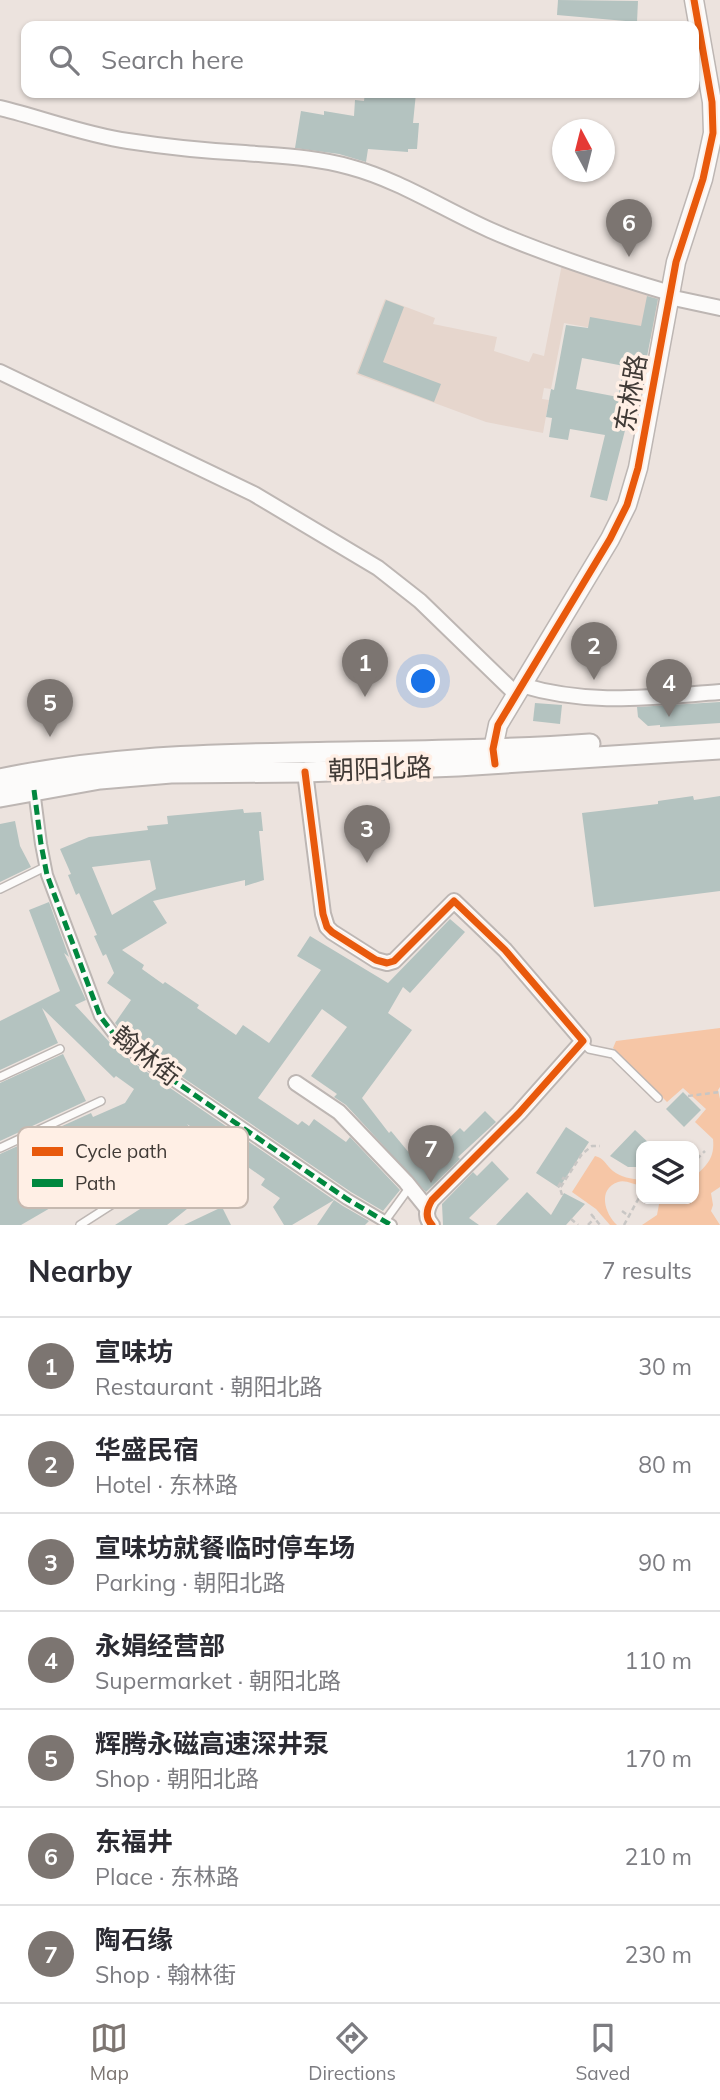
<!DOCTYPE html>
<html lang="en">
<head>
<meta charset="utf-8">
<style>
  :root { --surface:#fff; --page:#f2f2f3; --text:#2b2b33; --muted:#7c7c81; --line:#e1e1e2; --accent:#7c7571 }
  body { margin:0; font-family:Mulish,"Noto Sans SC",sans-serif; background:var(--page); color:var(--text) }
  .controls { position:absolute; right:21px; bottom:21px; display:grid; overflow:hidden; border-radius:14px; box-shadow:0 2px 5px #0004 }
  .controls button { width:63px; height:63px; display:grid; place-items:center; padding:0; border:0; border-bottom:2px solid var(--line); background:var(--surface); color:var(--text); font:35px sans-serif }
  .compass { position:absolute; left:552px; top:119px; width:63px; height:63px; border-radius:50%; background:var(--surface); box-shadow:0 2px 5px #0004; rotate:353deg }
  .you { position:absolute; left:424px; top:682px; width:24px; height:24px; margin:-18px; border:5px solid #fff; border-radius:50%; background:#1a73e8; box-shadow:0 0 0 10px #1a73e833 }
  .badge { display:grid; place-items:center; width:46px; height:46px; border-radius:50%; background:var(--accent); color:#fff; font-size:23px; font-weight:700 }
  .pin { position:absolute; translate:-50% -58px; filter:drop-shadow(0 2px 4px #0008) }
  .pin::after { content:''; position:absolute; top:37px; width:24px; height:21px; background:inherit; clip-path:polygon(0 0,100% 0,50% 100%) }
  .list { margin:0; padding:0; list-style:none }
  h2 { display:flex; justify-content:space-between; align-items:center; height:91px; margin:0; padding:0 28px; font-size:30px }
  h2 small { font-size:23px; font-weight:400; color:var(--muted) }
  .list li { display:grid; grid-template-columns:46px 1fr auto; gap:21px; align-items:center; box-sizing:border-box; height:98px; padding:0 28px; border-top:2px solid var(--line) }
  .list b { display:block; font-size:26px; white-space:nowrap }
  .list p { margin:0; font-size:23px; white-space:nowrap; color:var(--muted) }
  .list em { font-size:23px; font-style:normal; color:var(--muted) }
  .icon { flex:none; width:38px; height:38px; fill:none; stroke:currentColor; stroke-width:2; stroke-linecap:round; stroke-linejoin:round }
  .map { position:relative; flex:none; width:720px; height:1225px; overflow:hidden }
  .search { position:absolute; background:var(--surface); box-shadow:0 2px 5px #0004; left:21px; right:21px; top:21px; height:77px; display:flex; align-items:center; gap:18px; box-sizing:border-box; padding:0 24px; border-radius:14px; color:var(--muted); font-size:26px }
  .sheet { height:777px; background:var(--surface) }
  nav { display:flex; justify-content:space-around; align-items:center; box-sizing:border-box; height:98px; border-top:2px solid var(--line); background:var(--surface); font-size:19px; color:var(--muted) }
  nav a { display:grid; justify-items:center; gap:4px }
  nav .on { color:var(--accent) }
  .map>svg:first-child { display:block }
  .built { fill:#e6d6cd }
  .water { fill:#f6c6a6 }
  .building { fill:#b4c3c0; fill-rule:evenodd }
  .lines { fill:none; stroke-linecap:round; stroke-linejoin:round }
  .service-casing { stroke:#bdb6b3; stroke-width:10 }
  .pedestrian-casing { stroke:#bdb6b3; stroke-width:14 }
  .minor-casing { stroke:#bdb6b3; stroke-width:18 }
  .tertiary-casing { stroke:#bdb6b3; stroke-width:21 }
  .secondary-casing { stroke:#bdb6b3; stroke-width:23 }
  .path { stroke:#c8c6c4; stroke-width:2.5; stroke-dasharray:5 3.5; stroke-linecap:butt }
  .service { stroke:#fcfbfa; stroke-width:7 }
  .pedestrian { stroke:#fcfbfa; stroke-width:10 }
  .minor { stroke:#fcfbfa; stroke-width:14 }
  .tertiary { stroke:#fcfbfa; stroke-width:18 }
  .secondary { stroke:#fcfbfa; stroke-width:19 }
  .quiet { stroke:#00873e; stroke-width:5; stroke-dasharray:10 5; stroke-linecap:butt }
  .cycleway-casing { stroke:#ffefe5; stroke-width:11 }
  .cycleway { stroke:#e8590c; stroke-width:7 }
  .labels { text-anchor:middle; stroke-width:7; stroke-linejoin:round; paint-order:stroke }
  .street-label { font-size:26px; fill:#403a36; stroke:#ffefe5 }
  .key { fill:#ffefe5; stroke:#c6b9b0; stroke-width:2 }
  .key-label { font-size:19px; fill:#403a36 }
</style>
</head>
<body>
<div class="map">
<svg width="720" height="1225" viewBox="0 0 720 1225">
  <rect width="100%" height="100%" fill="#ece3de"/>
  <polygon class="built" points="562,264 660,296 652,339 564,323 551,389 544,388 542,399 549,400 543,433 486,422 356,374 385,299 435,318 433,324 497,337 494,351 529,362 533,353 544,356"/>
  <g class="water">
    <path d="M 720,1028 L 720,1087 L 718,1090 L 720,1099 L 720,1187 L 711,1193 L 713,1205 L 711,1211 L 720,1225 L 642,1225 L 657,1215 L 660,1199 L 694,1199 L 694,1177 C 707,1165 715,1158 713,1139 L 695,1122 L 706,1109 L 683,1088 L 667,1102 L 613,1048 L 616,1041 Z"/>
    <path d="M 595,1156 C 604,1158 606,1165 613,1171 C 620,1177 632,1179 641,1180 L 641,1185 C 634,1185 625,1179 618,1182 C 597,1189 605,1214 617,1225 L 610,1225 L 596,1209 L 572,1192 Z"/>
  </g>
  <g class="building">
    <polygon points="558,0 638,1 637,22 557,15"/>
    <polygon points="365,93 416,93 413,123 419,123 417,149 408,149 408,152 368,149 366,162 339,154 295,148 301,111 324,115 324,111 354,116 355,100 364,101"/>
    <path d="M 647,296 L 658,299 L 638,404 L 632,403 L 607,501 L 590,497 L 605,435 L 570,429 L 568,440 L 549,437 L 552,418 L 546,417 L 551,389 L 554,390 L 566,325 L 588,328 L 590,317 L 641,326 ZM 582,358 L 624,366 L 618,397 L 576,389 Z"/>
    <polygon points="386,300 404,307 383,362 441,384 434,402 358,373"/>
    <polygon points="720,702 720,723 660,727 660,725 648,726 638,717 637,707"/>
    <polygon points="535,703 562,705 560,724 533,721"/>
    <polygon points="693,796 694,800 720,796 720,891 594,907 582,813 658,804 658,801"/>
    <path d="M 243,809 L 244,813 L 261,812 L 263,831 L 259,831 L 264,880 L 245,886 L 245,880 L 153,901 L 167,923 L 122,950 L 144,965 L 142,969 L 163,984 L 165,982 L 199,1005 L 197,1008 L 236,1035 L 243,1025 L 269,1043 L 321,970 L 297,956 L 310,936 L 388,983 L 450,919 L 465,932 L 410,993 L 403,987 L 388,1013 L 412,1030 L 362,1098 L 389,1133 L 391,1131 L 420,1166 L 460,1128 L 464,1132 L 485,1111 L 496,1122 L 458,1157 L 460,1159 L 426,1192 L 346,1105 L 334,1097 L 337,1094 L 311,1076 L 347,1027 L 322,1009 L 258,1098 L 298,1125 L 302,1121 L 309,1126 L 314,1119 L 346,1142 L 350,1137 L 400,1190 L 383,1211 L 351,1192 L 147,1053 L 125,1035 L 115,1023 L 131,1000 L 107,983 L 114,973 L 106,954 L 103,956 L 94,936 L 97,935 L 79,893 L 76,895 L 68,875 L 71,874 L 60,849 L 89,837 L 148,830 L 147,826 L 168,824 L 167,816 ZM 150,860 L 156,889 L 112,915 L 92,867 Z"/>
    <polygon points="15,821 20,846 31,867 0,882 0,824"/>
    <polygon points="49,902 69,957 64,953 86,1000 75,1005 113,1046 138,1066 334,1200 292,1225 284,1225 273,1207 280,1198 261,1185 265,1179 187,1124 228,1176 167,1225 115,1225 184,1181 158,1149 68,1205 64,1200 21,1225 0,1225 0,1154 91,1113 93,1117 125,1103 134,1089 116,1076 114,1078 42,1008 58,1043 0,1070 0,1021 60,991 29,910"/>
    <polygon points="63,1054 86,1101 0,1141 0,1083"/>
    <polygon points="683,1092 701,1110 684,1127 666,1109"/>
    <polygon points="566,1127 589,1142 559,1188 536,1173"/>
    <polygon points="635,1130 652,1146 641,1146 641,1163 637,1167 628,1167 610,1156"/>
    <polygon points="492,1161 509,1179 469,1218 479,1225 443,1225 442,1204 473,1172 477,1176"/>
    <polygon points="527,1192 551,1215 564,1193 585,1204 566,1225 496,1225"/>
    <polygon points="334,1200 343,1206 369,1221 365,1225 317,1225"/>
    <polygon points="222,1207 231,1225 184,1225"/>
  </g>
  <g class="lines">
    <g class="service-casing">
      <g id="service">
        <polyline points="0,889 45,867"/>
        <polyline points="583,1042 589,1049 613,1054 658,1098"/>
        <polyline points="0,1077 60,1049"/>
        <polyline points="0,1148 101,1101"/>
        <polyline points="385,1221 409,1188"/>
        <polyline points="80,1225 158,1175"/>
      </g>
    </g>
    <g class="pedestrian-casing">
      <polyline id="pedestrian" points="34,790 41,844 47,875 100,1016 119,1041 142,1059 347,1199 391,1225"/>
    </g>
    <g class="minor-casing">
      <g id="minor">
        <path d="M 0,108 C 42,118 85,135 128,141 C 167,147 206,151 245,153 C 280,156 315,157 350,167 C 399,180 443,209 490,230 C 549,256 609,275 670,293"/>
        <polyline points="669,297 720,308"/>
        <polyline points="0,372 254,494 378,568 420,601 516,694"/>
        <path d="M 521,685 C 590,706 650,697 720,692"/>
        <path d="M 305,772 L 323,914 L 327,927 L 332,932 L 376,960 L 387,963 L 394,961 L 454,901 L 505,950 L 583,1041 L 519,1113 L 432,1200 C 427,1208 424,1217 432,1225"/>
        <polyline points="296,1083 339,1112 406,1182 427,1208"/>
      </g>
    </g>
    <g class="tertiary-casing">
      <polyline id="tertiary" points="495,761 493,749 498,725 610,539 627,505 638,468 676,262 703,179 713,133 712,102 694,0"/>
    </g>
    <g class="secondary-casing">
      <g id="secondary">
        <path d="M 0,779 C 99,758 191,755 291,753 C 391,751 491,751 590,744"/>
        <polyline points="0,797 100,779 171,773 305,772 458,766 720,749"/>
      </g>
    </g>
    <g class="path">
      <polyline points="688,1096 720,1092"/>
      <polyline points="697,1159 705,1151"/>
      <polyline points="694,1162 697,1159 700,1161"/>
      <polyline points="558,1187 564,1177"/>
      <polyline points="562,1195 560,1188 582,1154 592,1146 600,1146"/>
      <polyline points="622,1211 629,1216"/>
      <polyline points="591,1214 600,1225"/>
      <polyline points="571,1219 578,1225"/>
      <polyline points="588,1225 595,1218"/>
      <polyline points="624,1225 641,1194"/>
    </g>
    <use href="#service" class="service"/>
    <use href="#pedestrian" class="pedestrian"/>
    <use href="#minor" class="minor"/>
    <use href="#tertiary" class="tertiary"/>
    <use href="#secondary" class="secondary"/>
    <polyline class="quiet" points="34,790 41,844 47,875 100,1016 119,1041 142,1059 347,1199 391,1225"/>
    <g class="cycleway-casing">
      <g id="cycleway">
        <polyline points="495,764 493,749 498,725 610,539 627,505 638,468 676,262 703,179 713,133 712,102 694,0"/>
        <path d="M 305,772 L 323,914 L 327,927 L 332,932 L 376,960 L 387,963 L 394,961 L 454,901 L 505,950 L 583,1041 L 519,1113 L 432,1200 C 427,1208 424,1217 432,1225"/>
      </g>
    </g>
    <use href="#cycleway" class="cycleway"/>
  </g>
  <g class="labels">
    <g class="street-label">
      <text transform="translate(631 393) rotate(-80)" y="9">东林路</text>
      <text transform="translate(380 769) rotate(-2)" y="9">朝阳北路</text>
      <text transform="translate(146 1056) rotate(38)" y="9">翰林街</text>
    </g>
  </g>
  <rect x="18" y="1127" width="230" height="81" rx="10" class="key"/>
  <rect x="32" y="1147" width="31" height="9" fill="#e8590c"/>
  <rect x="32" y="1179" width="31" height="8" fill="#00873e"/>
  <g class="key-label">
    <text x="75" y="1158">Cycle path</text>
    <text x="75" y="1190">Path</text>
  </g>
</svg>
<div class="controls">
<button><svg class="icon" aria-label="layers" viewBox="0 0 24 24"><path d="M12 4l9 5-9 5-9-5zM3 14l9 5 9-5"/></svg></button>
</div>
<svg class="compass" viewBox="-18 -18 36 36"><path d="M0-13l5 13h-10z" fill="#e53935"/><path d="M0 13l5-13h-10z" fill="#7c7c81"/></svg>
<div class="you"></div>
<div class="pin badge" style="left:365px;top:697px">1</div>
<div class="pin badge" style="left:594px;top:680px">2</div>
<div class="pin badge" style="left:367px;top:863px">3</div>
<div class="pin badge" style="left:669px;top:717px">4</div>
<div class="pin badge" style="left:50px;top:737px">5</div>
<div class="pin badge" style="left:629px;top:257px">6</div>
<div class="pin badge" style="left:431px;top:1183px">7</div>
<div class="search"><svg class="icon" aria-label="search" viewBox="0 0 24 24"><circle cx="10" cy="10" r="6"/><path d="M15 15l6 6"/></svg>Search here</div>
</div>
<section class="sheet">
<h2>Nearby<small>7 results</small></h2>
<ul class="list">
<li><span class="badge">1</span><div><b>宣味坊</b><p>Restaurant · 朝阳北路</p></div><em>30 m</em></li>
<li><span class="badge">2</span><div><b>华盛民宿</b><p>Hotel · 东林路</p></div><em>80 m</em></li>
<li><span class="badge">3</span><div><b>宣味坊就餐临时停车场</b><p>Parking · 朝阳北路</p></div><em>90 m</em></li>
<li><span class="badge">4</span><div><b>永娟经营部</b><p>Supermarket · 朝阳北路</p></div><em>110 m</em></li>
<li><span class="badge">5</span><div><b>辉腾永磁高速深井泵</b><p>Shop · 朝阳北路</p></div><em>170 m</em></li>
<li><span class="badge">6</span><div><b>东福井</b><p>Place · 东林路</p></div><em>210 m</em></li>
<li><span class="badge">7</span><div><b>陶石缘</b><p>Shop · 翰林街</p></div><em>230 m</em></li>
</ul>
</section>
<nav>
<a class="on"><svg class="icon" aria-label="map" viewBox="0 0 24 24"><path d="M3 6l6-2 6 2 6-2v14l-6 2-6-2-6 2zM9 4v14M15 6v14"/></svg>Map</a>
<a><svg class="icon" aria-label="directions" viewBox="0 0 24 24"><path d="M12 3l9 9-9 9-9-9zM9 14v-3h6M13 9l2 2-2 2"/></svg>Directions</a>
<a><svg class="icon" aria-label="saved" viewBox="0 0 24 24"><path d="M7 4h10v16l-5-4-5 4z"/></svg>Saved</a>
</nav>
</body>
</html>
